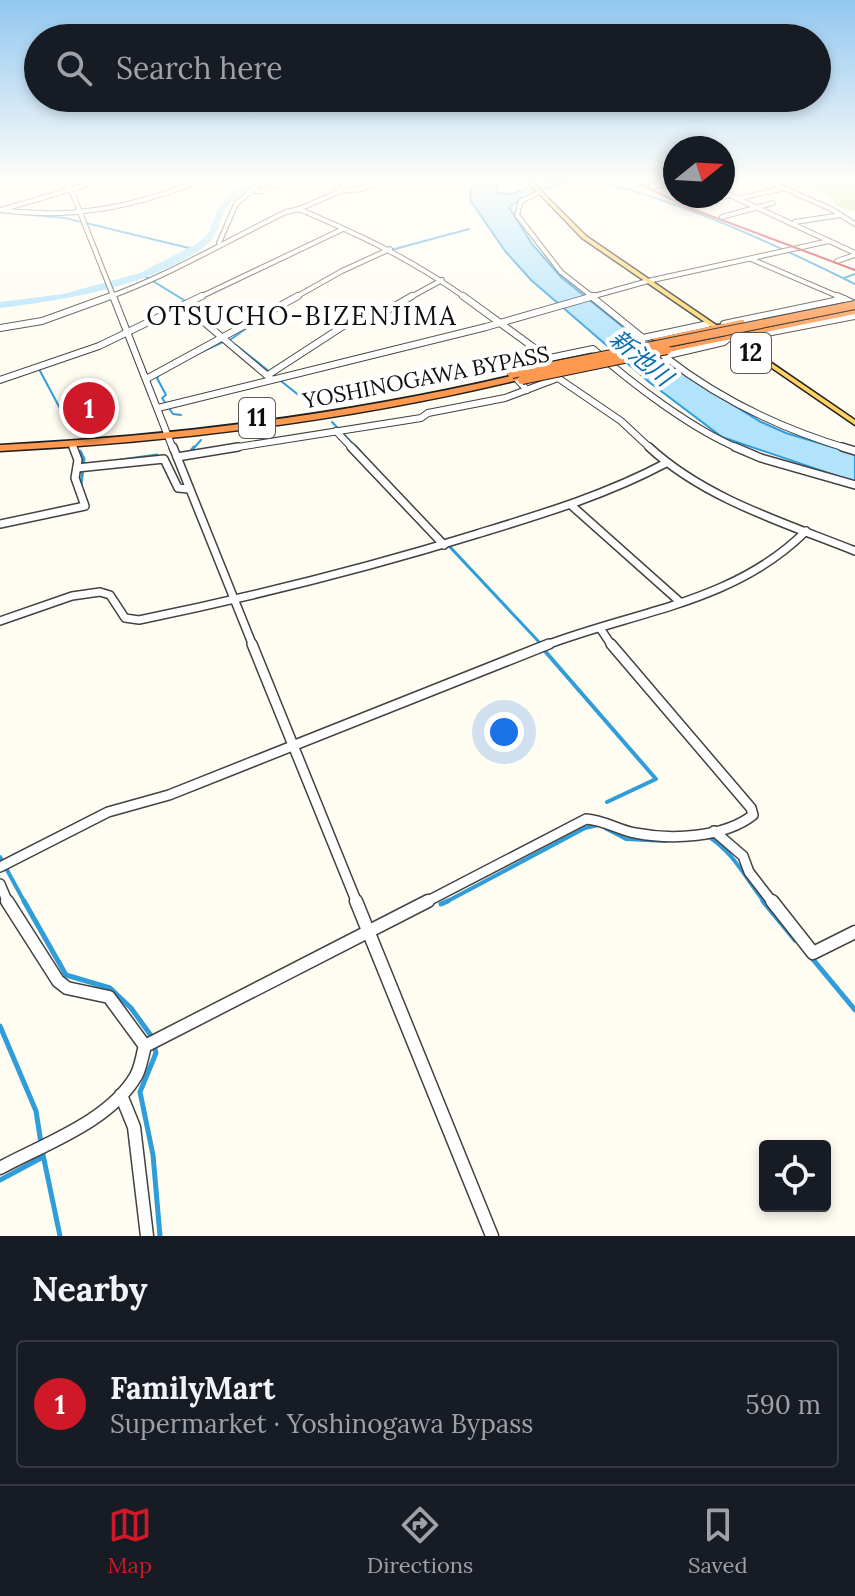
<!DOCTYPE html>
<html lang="en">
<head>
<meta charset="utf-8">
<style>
  :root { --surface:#171b24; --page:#20242c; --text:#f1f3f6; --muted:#9ea1a6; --line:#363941; --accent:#cf1828 }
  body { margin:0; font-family:Lora,"Noto Sans JP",serif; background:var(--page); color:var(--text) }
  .controls { position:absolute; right:24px; bottom:24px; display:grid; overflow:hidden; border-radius:8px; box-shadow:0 4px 12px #0003 }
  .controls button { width:72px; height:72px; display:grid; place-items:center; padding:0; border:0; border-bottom:2px solid var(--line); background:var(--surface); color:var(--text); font:40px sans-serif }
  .compass { position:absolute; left:663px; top:136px; width:72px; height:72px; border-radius:50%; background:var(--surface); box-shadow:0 4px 12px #0003; rotate:72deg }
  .you { position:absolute; left:504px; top:732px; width:28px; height:28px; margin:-20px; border:6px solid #fff; border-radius:50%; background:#1a73e8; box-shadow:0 0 0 12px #1a73e833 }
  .badge { display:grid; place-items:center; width:52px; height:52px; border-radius:50%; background:var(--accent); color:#fff; font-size:26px; font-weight:700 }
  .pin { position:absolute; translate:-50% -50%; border:4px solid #fff; box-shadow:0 2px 8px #0006 }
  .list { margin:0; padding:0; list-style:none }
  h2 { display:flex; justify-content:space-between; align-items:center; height:104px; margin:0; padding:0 32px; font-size:34px }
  h2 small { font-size:26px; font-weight:400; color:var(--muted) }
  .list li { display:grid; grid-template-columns:52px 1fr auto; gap:24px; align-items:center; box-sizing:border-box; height:128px; margin:0 16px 16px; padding:0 16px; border:2px solid var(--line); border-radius:8px }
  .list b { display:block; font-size:30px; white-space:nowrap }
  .list p { margin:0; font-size:26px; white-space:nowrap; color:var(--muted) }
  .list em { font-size:26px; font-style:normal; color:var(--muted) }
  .icon { flex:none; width:44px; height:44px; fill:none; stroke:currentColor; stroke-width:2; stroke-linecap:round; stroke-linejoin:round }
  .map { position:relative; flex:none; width:855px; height:1236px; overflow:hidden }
  .search { position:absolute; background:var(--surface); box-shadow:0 4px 12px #0003; left:24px; right:24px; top:24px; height:88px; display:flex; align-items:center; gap:20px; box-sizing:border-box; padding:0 28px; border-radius:44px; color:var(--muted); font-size:30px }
  .sheet { height:248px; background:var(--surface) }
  nav { display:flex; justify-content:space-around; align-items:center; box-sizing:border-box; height:112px; border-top:2px solid var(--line); background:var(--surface); font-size:22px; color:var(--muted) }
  nav a { display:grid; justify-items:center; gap:4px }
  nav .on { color:var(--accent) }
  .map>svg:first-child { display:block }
  .forest { fill:#bae194 }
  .water { fill:#b1e3fc; stroke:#309ddb; stroke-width:2 }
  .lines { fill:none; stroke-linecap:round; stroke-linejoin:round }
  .stream-far3 { stroke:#309ddb; stroke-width:2 }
  .stream-far2 { stroke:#309ddb; stroke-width:3 }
  .stream-far1 { stroke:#309ddb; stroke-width:4 }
  .stream { stroke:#309ddb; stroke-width:5 }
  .river { fill:#b1e3fc; fill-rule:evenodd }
  .minor-far4-casing { stroke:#424242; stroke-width:6 }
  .minor-far3-casing { stroke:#424242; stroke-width:8 }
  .minor-far2-casing { stroke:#424242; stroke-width:10 }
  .minor-far1-casing { stroke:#424242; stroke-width:12 }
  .minor-casing { stroke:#424242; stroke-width:15 }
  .major-casing { stroke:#202020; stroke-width:3 }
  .highway-casing { stroke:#202020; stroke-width:3 }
  .minor-far4 { stroke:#fff; stroke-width:4 }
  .minor-far3 { stroke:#fff; stroke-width:6 }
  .minor-far2 { stroke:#fff; stroke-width:7 }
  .minor-far1 { stroke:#fff; stroke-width:9 }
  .minor { stroke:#fff; stroke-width:12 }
  .major { fill:#ffd262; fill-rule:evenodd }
  .highway { fill:#ff9950; fill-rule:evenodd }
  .rail { stroke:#cf1828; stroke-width:2 }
  .highway-bridge-casing { stroke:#202020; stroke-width:10; stroke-linecap:butt }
  .highway-bridge { stroke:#ff9950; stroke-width:8 }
  .labels { text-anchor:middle; stroke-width:8; stroke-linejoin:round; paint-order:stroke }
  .far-street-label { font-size:22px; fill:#0f0f0f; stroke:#fff }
  .shield { fill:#fff; stroke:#575757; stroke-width:2 }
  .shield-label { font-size:24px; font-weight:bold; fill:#0f0f0f }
  .far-water-label { font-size:24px; font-style:italic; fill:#0b6eaf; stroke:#fff }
  .far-quarter-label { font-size:26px; letter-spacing:2px; fill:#0f0f0f; stroke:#fff }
</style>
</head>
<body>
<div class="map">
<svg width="855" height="1236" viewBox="0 0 855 1236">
  <rect width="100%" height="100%" fill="#fffcf2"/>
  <polygon class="forest" points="797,182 855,182 855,211 837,206 825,190"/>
  <polygon class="water" points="487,182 498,183 497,193 512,194 543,182 568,182 536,192 509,207 532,244 561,277 674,368 761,422 786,433 855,454 855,482 722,437 649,382 531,280 505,251 470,200 471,188"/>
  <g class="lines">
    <g class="stream-far3">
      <path d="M 602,182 C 690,205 774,244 855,284"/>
      <polyline points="631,188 651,184"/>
      <polyline points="0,212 65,218 193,249"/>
      <polyline points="391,250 469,229"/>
      <polyline points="143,275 187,302"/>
      <polyline points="844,278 855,274"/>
      <polyline points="230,340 251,325"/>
      <polyline points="236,345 311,405"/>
      <polyline points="197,354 223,342"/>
      <polyline points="39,369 71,429"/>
      <polyline points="159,375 157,378 166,395 162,398 173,414 181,415"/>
      <polyline points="332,422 358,449"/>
      <polyline points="193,449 201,440"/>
    </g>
    <g class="stream-far2">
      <polyline points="356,447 365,457"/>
      <polyline points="80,451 84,459 81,485"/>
      <polyline points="190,452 194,447"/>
      <polyline points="121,460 157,455"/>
      <polyline points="436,532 540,643"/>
    </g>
    <g class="stream-far1">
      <polyline points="544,650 656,779 607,802"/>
      <polyline points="605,828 626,839 666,841"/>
      <path d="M 709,837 C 734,853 746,879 765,903"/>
      <polyline points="0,857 25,903"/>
      <polyline points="444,903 585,828 598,825"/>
    </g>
    <g class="stream">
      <polyline points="24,901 66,975 110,988 131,1008 152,1037"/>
      <polyline points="763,901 795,940"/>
      <polyline points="441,904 448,901"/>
      <polyline points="811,957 855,1010"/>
      <polyline points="0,1026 36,1111 41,1143"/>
      <polyline points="154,1045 156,1053 140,1092 153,1155 160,1236"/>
      <polyline points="42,1150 60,1236"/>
      <polyline points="0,1180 43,1157"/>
    </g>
    <path class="river" d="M 247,182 L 256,182 C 245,191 232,198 225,211 C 217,225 218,237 204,247 C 145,288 69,299 0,308 L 0,302 L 63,294 L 140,273 L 198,243 L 208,234 L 218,208 L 230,193 Z"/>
    <g class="minor-far4-casing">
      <g id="minor-far4">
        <polyline points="68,182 114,298"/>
        <path d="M 97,182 L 0,210 C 70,220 132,207 197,182"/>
        <path d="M 334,182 L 341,191 L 299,209 C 362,236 409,258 466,298"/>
        <polyline points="770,182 831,209 855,224"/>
        <polyline points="651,186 675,184"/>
        <polyline points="249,191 261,191 287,182"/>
        <polyline points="341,191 361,189 378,182"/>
        <polyline points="540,192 521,201 517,215 561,272 594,298"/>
        <polyline points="723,192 855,253"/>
        <polyline points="740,198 781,189"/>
        <polyline points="693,205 729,195"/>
        <polyline points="722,217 773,203"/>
        <polyline points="795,222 841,215"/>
        <polyline points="221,245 219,243 236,204 262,182"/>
        <polyline points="751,259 842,298"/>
        <polyline points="837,261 855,255"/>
        <path d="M 106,298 C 168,276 226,241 286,212 L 299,209"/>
        <polyline points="198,298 343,229"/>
        <polyline points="294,298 342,271 390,249"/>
        <polyline points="409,298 442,280"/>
        <polyline points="587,298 648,281 829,241"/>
      </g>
    </g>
    <g class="minor-far3-casing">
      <g id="minor-far3">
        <polyline points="113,296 173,449"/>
        <polyline points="463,296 548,358 558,378 621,421 651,449"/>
        <polyline points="591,296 643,338 708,324"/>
        <polyline points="837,296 855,304"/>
        <polyline points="185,306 270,378"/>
        <polyline points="724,324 844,299"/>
        <polyline points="0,328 42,321 111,296"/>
        <polyline points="736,336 751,336 855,316"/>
        <path d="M 729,338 L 724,342 L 664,356 C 720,400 781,429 849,449"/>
        <polyline points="268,375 348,323 386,311 412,296"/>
        <polyline points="148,378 298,296"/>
        <polyline points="0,380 99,346 202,296"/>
        <path d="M 527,390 L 506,367 L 593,349 C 631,383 693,430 740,449"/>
        <polyline points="158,408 486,327 594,296"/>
        <polyline points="336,431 353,449"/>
        <polyline points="72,444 74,449"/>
        <polyline points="225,449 421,418 428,413 505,398 558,378"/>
      </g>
    </g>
    <g class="minor-far2-casing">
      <g id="minor-far2">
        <polyline points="173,447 253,646"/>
        <polyline points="351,447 444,545"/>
        <path d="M 649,447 C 705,499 785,523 855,551"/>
        <polyline points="735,447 761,458 855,485"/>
        <polyline points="842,447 855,451"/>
        <polyline points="177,457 238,447"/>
        <polyline points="77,468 164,459 178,488 189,489"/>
        <polyline points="571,505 680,602"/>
        <polyline points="0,524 85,506 75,478 78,460 73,447"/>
        <path d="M 0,621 L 72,596 L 100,592 L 110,595 L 125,618 L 139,620 C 255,596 364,569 477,534 C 542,514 606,495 666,463"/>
        <polyline points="600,628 612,646"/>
        <path d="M 544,646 C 635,611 734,603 806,531"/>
      </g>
    </g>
    <g class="minor-far1-casing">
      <g id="minor-far1">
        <polyline points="252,644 357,903"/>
        <polyline points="714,831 743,856 749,872 773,903"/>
        <polyline points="0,867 108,812 169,795 549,644"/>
        <polyline points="0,884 8,903"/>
        <path d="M 424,903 L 586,819 C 604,820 618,830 635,833 C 671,840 724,838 753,815 L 751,808 L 611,644"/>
      </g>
    </g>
    <g class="minor-casing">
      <g id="minor">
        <polyline points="7,901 58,981 67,988 109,997 145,1046"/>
        <polyline points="356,901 492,1236"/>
        <polyline points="772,901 813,953 855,932"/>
        <polyline points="121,1095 134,1127 147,1236"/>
        <path d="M 0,1168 C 44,1144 109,1122 136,1076 C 141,1067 142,1056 145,1046 L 428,901"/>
      </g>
    </g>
    <g class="major-casing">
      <polygon id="major" points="528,182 532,182 586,236 855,420 855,425 582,238"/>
    </g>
    <g class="highway-casing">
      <g id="highway">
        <polygon points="855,310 855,314 667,352 663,350 667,348"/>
        <polygon points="741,320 744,320 744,324 656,341 652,339"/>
        <path d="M 515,375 L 518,376 L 518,380 C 347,421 175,442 0,451 L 0,445 C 175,436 344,415 515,375 Z"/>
      </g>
    </g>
    <use href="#minor-far4" class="minor-far4"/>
    <use href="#minor-far3" class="minor-far3"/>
    <use href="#minor-far2" class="minor-far2"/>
    <use href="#minor-far1" class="minor-far1"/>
    <use href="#minor" class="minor"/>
    <use href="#major" class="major"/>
    <use href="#highway" class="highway"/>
    <polyline class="rail" points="636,182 687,207 855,270"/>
    <g class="highway-bridge-casing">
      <g id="highway-bridge">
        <polyline points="512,374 855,305"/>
        <polyline points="522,380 667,350"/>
      </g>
    </g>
    <use href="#highway-bridge" class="highway-bridge"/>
  </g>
  <linearGradient id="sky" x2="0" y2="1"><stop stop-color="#92c7f0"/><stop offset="0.51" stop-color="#fffef9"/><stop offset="1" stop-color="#fffef9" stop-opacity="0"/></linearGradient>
  <rect width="855" height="355" fill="url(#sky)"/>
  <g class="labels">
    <g class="far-street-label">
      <text transform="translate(426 377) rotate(-11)" y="8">YOSHINOGAWA BYPASS</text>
    </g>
    <g class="shield">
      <rect x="731" y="333" width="40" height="40" rx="6"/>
      <rect x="239" y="398" width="36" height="40" rx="6"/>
    </g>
    <g class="shield-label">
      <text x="751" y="361">12</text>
      <text x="257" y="426">11</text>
    </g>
    <g class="far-water-label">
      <text transform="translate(641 358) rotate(40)" y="8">新池川</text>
    </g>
    <g class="far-quarter-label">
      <text x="302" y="325">OTSUCHO-BIZENJIMA</text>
    </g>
  </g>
</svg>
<div class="controls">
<button><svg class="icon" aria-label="locate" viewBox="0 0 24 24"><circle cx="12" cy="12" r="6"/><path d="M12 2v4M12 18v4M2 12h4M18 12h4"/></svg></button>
</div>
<svg class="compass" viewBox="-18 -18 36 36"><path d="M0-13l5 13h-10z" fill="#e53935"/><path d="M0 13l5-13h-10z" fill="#9ea1a6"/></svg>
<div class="you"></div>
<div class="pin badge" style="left:89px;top:408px">1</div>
<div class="search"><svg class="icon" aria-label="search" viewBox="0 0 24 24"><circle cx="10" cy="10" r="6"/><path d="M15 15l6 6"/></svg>Search here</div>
</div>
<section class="sheet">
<h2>Nearby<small></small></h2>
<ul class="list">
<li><span class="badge">1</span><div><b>FamilyMart</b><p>Supermarket · Yoshinogawa Bypass</p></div><em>590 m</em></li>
</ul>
</section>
<nav>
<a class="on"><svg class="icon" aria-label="map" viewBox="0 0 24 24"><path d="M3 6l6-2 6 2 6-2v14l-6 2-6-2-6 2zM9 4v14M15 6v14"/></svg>Map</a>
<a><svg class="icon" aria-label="directions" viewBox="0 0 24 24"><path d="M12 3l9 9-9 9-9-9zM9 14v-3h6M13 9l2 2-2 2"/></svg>Directions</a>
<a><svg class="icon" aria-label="saved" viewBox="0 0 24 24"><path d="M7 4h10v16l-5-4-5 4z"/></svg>Saved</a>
</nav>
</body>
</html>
